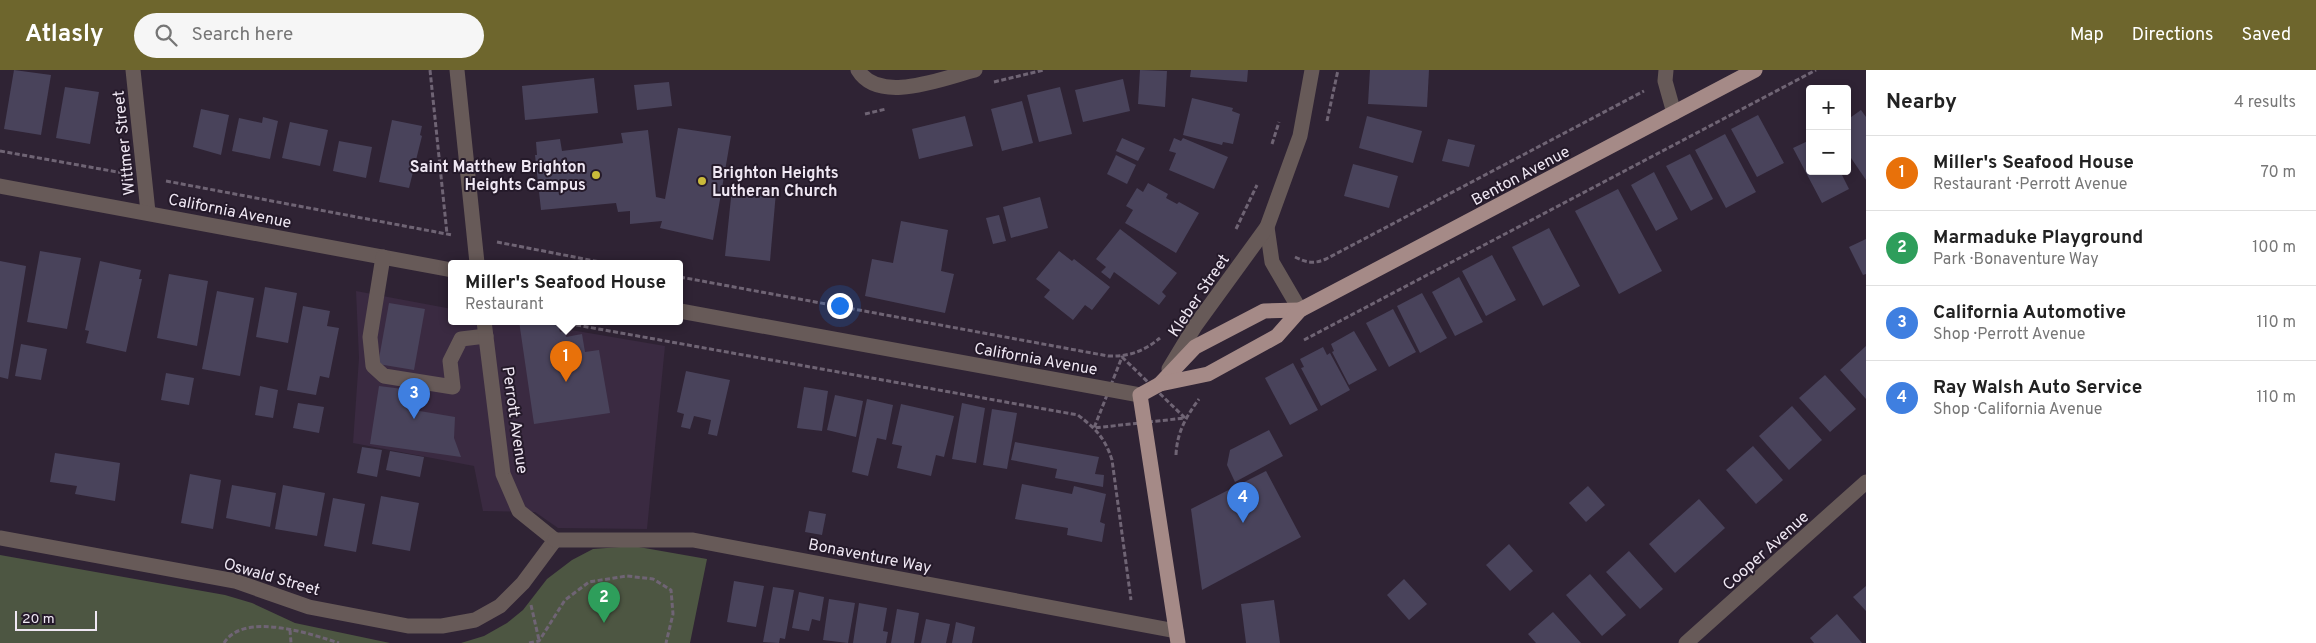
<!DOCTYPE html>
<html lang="en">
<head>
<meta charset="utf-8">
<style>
  :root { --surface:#fff; --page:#f6f6f6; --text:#222; --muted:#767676; --line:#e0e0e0; --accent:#6e662d }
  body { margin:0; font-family:Overpass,sans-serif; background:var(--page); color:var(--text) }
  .controls { position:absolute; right:15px; top:15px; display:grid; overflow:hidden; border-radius:5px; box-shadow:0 2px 8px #0003 }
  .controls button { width:45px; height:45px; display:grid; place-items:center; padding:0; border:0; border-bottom:1px solid var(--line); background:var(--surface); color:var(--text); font:25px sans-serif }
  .scale { position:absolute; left:15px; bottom:12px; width:82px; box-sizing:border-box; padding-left:5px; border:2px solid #efe7f3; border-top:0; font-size:14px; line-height:18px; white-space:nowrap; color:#efe7f3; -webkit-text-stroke:4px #251a2a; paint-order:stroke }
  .you { position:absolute; left:839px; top:235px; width:18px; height:18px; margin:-12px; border:4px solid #fff; border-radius:50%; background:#1a73e8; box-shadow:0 0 0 8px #1a73e833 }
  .badge { display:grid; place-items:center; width:32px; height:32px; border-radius:50%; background:var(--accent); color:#fff; font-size:16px; font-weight:700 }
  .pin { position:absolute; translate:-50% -41px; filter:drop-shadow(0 1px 2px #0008) }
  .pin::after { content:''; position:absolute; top:26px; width:18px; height:15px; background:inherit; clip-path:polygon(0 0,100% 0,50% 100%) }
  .popup { position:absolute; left:448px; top:190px; width:235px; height:65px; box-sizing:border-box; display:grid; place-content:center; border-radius:5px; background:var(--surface); filter:drop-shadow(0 1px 4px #0005); font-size:16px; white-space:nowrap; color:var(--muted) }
  .popup b { font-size:19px; color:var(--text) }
  .popup::after { content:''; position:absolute; left:50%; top:100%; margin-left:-10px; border:10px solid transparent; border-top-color:var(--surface) }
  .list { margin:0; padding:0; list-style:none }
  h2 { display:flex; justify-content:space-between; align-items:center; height:65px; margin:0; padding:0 20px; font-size:21px }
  h2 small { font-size:16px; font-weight:400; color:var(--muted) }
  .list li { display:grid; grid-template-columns:32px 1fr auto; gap:15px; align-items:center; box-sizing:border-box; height:75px; padding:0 20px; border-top:1px solid var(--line) }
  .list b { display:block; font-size:19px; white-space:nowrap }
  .list p { margin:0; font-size:16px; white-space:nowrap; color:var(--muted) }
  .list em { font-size:16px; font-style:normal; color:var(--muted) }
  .icon { flex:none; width:28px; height:28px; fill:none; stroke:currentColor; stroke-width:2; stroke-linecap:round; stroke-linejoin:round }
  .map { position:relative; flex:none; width:1866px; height:573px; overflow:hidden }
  header { display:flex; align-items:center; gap:30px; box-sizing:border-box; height:70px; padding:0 25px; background:var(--accent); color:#fff }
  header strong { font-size:24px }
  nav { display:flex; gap:28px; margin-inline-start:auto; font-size:18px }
  .search { width:350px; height:45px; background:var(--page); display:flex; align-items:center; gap:12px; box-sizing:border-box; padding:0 18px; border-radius:28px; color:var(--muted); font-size:19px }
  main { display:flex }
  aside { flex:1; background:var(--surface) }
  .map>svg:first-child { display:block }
  .built { fill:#3a2a41 }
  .green { fill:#4d5642 }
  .building { fill:#49435b }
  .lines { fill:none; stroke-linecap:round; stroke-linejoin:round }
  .path { stroke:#6f6474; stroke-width:3; stroke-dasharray:5 2.5; stroke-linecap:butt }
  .minor { stroke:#675a58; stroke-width:15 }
  .major { stroke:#a58a87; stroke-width:15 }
  .poi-dot { fill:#caba3a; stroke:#251a2a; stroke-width:2 }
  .labels { text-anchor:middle; stroke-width:4; stroke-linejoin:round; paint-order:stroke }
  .street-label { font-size:16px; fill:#efe7f3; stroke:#251a2a }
  .poi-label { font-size:16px; font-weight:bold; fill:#efe7f3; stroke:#251a2a; text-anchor:end }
</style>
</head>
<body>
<header>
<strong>Atlasly</strong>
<div class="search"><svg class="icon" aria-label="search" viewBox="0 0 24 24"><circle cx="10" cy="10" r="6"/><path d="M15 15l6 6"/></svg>Search here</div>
<nav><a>Map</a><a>Directions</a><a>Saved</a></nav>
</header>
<main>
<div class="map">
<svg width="1866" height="573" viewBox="0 0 1866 573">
  <rect width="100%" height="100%" fill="#2f2334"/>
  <polygon class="built" points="356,221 452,239 452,251 518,251 665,276 647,459 558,458 535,442 483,441 474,396 353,373 359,288"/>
  <g class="green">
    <polygon points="633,476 707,489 690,573 461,573 484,566 507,553 523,540 547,509 572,490 593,479"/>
    <polygon points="0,485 225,525 252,533 295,553 390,573 0,573"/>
  </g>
  <g class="building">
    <polygon points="14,0 51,5 41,65 4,59"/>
    <polygon points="1140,0 1167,1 1165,37 1138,34"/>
    <polygon points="1191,0 1248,0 1247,12 1190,7"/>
    <polygon points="1370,0 1429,0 1427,37 1368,34"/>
    <polygon points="594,8 598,43 525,50 522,16"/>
    <polygon points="1123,9 1130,41 1083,52 1075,20"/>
    <polygon points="669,12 672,36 637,40 634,15"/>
    <polygon points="65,17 99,22 90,74 56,68"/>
    <polygon points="1060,17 1072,64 1039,72 1027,25"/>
    <polygon points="1192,28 1233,38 1232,41 1240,44 1233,74 1223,72 1222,75 1183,65"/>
    <polygon points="1022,31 1033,73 1002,81 991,39"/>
    <polygon points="201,39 229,45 221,85 193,77"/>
    <polygon points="1861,40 1866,47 1866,110 1847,82 1847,50"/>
    <polygon points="1758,45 1784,93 1757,107 1731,59"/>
    <polygon points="965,46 973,76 919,89 912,59"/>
    <polygon points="1367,46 1422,61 1413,93 1359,78"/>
    <polygon points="263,47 278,51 270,89 232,81 239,48 262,53"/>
    <polygon points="392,50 422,56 420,65 422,66 409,118 379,112"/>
    <polygon points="290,52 328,60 320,96 282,88"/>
    <polygon points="678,58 731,66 713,170 660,158 662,151 630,154 630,141 618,142 616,133 541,140 535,85 537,85 536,72 560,69 562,81 623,73 621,63 648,60 656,127 665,129"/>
    <polygon points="1725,64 1756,122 1726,138 1695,80"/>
    <polygon points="1122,68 1145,78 1138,91 1116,81"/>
    <polygon points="1174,68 1181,71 1183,68 1228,87 1214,119 1169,100 1176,83 1169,81"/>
    <polygon points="1448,69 1475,75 1469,97 1442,91"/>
    <polygon points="1810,70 1810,101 1840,101 1849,119 1822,133 1793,78"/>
    <polygon points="339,71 372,77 366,108 333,101"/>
    <polygon points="1690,84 1713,129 1691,141 1666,96"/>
    <polygon points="1116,85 1136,95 1127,114 1107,104"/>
    <polygon points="1353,94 1398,106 1389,138 1344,126"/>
    <polygon points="1654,102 1678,149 1656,161 1631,115"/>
    <polygon points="1148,113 1168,124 1166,128 1177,134 1179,132 1199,143 1176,183 1125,153 1133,140 1126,136 1137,118 1143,122"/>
    <polygon points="732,118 776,122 770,191 725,186"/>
    <polygon points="1618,119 1662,201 1619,224 1575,141"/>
    <polygon points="1040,127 1048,158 1011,168 1003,137"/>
    <polygon points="999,145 1006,171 993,174 986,148"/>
    <polygon points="901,151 948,160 941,201 954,204 945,243 865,226 872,189 893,193"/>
    <polygon points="1549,158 1580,216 1543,236 1512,177"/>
    <polygon points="1120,159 1177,203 1162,222 1166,226 1159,235 1114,202 1110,209 1101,202 1106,197 1096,189"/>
    <polygon points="1866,169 1866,204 1863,205 1849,177"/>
    <polygon points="40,181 81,188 67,259 27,252"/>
    <polygon points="1059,181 1072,191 1074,189 1110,217 1092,240 1085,235 1073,250 1044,227 1050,220 1036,209"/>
    <polygon points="1492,185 1516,230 1486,246 1462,201"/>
    <polygon points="0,191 26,196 8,309 0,307"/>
    <polygon points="100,191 141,200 139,209 142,209 126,282 86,273 89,261 85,260"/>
    <polygon points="169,204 208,211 197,276 157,268"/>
    <polygon points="1459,207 1483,252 1455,266 1432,222"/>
    <polygon points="265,217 297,223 288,273 256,267"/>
    <polygon points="217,221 254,228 240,306 202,299"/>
    <polygon points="1422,223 1447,268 1420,283 1397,236"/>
    <polygon points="389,233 425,239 414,300 378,294"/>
    <polygon points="303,236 330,241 327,256 339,258 329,308 320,306 316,325 287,320"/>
    <polygon points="1393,239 1416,282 1389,297 1366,253"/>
    <polygon points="519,251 558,254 560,262 565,261 566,267 582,264 585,282 599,280 610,343 534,354"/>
    <polygon points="1354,261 1377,300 1349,315 1332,282 1334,281 1331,274"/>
    <polygon points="21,274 47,279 41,310 15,306"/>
    <polygon points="1866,276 1866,329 1840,300"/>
    <polygon points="1323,277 1327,285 1330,283 1350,320 1321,336 1301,298 1304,297 1300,289"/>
    <polygon points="1293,293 1318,340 1290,355 1265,308"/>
    <polygon points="686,301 730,310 717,366 708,364 711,350 694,346 690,359 681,357 684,344 677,342"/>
    <polygon points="166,303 194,308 189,335 161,330"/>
    <polygon points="1825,305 1856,339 1830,362 1799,328"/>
    <polygon points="260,316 278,320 273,348 255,345"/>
    <polygon points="379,316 411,320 408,339 455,347 454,368 461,387 370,374"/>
    <polygon points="804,317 828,321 822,361 797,358"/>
    <polygon points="835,325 863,331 856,367 827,360"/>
    <polygon points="867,329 893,335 886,370 877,368 868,406 852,402"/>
    <polygon points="298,333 324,337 319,363 293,358"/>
    <polygon points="962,333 985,338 976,393 952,389"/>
    <polygon points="901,334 954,346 944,387 936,385 931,406 897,398 902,376 892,374"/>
    <polygon points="1792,336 1822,370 1789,400 1759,366"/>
    <polygon points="992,339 1017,343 1007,399 983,395"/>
    <polygon points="1269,360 1283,386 1235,412 1227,395 1230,380"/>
    <polygon points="1015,372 1099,387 1095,404 1104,405 1103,417 1055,408 1057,399 1011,390"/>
    <polygon points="1753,376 1783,410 1756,434 1726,400"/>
    <polygon points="362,377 382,380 377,407 357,403"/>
    <polygon points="390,381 424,387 420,407 386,400"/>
    <polygon points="55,383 120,393 115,431 75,424 77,416 50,412"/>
    <polygon points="1266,401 1301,467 1202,520 1191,439"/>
    <polygon points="190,404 221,410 213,459 181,453"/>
    <polygon points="1022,414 1072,424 1074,416 1106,424 1100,452 1105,454 1102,472 1067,465 1068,458 1015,449"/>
    <polygon points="232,415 276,423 270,457 226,448"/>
    <polygon points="283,415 325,423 317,466 275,459"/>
    <polygon points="1588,416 1605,435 1586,452 1569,433"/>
    <polygon points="381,426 419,433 410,481 372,474"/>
    <polygon points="333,428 365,434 356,482 324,476"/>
    <polygon points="1699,429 1725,458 1675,503 1649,474"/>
    <polygon points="809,441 826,444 822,465 805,462"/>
    <polygon points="1509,474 1533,501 1510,521 1486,495"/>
    <polygon points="1629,481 1663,519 1640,539 1606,502"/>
    <polygon points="1590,504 1626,545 1602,566 1566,525"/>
    <polygon points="1404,509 1427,534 1409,550 1387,525"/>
    <polygon points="734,511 764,516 756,557 727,552"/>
    <polygon points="1866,516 1866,541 1853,527"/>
    <polygon points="773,517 794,520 785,569 780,568 779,573 763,572"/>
    <polygon points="799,522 824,527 820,551 812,549 809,561 792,558"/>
    <polygon points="829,529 855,533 848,573 823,570"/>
    <polygon points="1274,530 1280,573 1246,573 1241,534"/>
    <polygon points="859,533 887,538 883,561 888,562 886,573 853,573"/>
    <polygon points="897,539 919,543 914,573 891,573"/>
    <polygon points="1553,542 1581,573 1536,573 1528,564"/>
    <polygon points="1837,544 1862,573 1814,573 1810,568"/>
    <polygon points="926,549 950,554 946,573 921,573"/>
    <polygon points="956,552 975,557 972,573 952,573"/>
  </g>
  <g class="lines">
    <g class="path">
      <polyline points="430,0 447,164"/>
      <polyline points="994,12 1044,0"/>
      <polyline points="865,44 886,39"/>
      <polyline points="1327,51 1338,0"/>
      <polyline points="1272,74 1279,52"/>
      <polyline points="0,81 123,103"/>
      <polyline points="166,111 452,165"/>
      <polyline points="1236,159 1257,115"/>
      <polyline points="497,172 605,193"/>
      <path d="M 1295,187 C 1307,193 1314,194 1326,189 L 1644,21"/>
      <path d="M 680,207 L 1108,286 C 1129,287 1144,281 1160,268"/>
      <path d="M 554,251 L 1078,345 C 1096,359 1105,368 1112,390 L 1131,530"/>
      <polyline points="1304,270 1816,0"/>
      <polygon points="1122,287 1185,348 1094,358"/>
      <path d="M 1176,385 C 1177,362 1186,347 1199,329"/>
      <polyline points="531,535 539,570"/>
      <polyline points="290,560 291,573"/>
      <path d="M 224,573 C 244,541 311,564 339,573"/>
      <polyline points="529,573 539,571 565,530 589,512 627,506 653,509 671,520 673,544 666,573"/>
    </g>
    <g class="minor">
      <polyline points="133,0 148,142"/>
      <polyline points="457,0 477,193"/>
      <path d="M 858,0 C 879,35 943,8 975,0"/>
      <polyline points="1666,0 1665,11 1674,43"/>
      <polyline points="0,116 452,200"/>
      <polyline points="1267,157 1272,192 1300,240"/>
      <polyline points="383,187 370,267 373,296 384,306 453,317 450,291 461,269 486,266"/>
      <polyline points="680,241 1140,325"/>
      <polyline points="1169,299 1195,256 1267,157 1300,66 1312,0"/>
      <polyline points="0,468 235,511 309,537 408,556 442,556 475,550 500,536 523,513 555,470 519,441 503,404 484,251"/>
      <polyline points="555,470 693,470 1176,561"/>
      <polyline points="1686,573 1866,412"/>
    </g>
    <g class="major">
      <polyline points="1160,314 1195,277 1264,241 1300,240"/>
      <polyline points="1178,573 1140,325 1160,314 1208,304 1277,266 1300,240 1755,0"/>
    </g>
  </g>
  <g class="poi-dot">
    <circle cx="596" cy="105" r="5"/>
    <circle cx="702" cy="111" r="5"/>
  </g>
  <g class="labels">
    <g class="street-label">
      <text transform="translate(123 73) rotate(-96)" y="6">Wittmer Street</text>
      <text transform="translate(1520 105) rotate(-28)" y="6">Benton Avenue</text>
      <text transform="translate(230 140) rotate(11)" y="6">California Avenue</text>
      <text transform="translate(1198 225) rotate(-56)" y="6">Kleber Street</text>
      <text transform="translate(1036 288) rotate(10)" y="6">California Avenue</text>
      <text transform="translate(516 350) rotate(82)" y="6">Perrott Avenue</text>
      <text transform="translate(1765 480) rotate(-42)" y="6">Cooper Avenue</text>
      <text transform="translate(870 485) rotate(11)" y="6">Bonaventure Way</text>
      <text transform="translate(272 506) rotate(16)" y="6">Oswald Street</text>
    </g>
    <g class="poi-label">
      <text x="586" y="102">Saint Matthew Brighton<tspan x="586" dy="18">Heights Campus</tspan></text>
      <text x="712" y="108" text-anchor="start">Brighton Heights<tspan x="712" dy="18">Lutheran Church</tspan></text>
    </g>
  </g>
</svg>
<div class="controls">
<button>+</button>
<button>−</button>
</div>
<div class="scale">20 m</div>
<div class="you"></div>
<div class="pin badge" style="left:566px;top:312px;background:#e8710a">1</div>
<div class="popup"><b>Miller's Seafood House</b>Restaurant</div>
<div class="pin badge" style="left:604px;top:553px;background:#2e9e5b">2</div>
<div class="pin badge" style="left:414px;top:349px;background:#3f7fe0">3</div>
<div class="pin badge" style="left:1243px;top:453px;background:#3f7fe0">4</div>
</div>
<aside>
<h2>Nearby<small>4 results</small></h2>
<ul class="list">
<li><span class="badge" style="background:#e8710a">1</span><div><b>Miller's Seafood House</b><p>Restaurant · Perrott Avenue</p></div><em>70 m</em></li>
<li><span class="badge" style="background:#2e9e5b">2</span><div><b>Marmaduke Playground</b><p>Park · Bonaventure Way</p></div><em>100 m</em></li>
<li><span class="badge" style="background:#3f7fe0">3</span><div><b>California Automotive</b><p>Shop · Perrott Avenue</p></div><em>110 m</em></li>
<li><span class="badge" style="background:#3f7fe0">4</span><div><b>Ray Walsh Auto Service</b><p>Shop · California Avenue</p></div><em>110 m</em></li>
</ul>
</aside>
</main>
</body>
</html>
